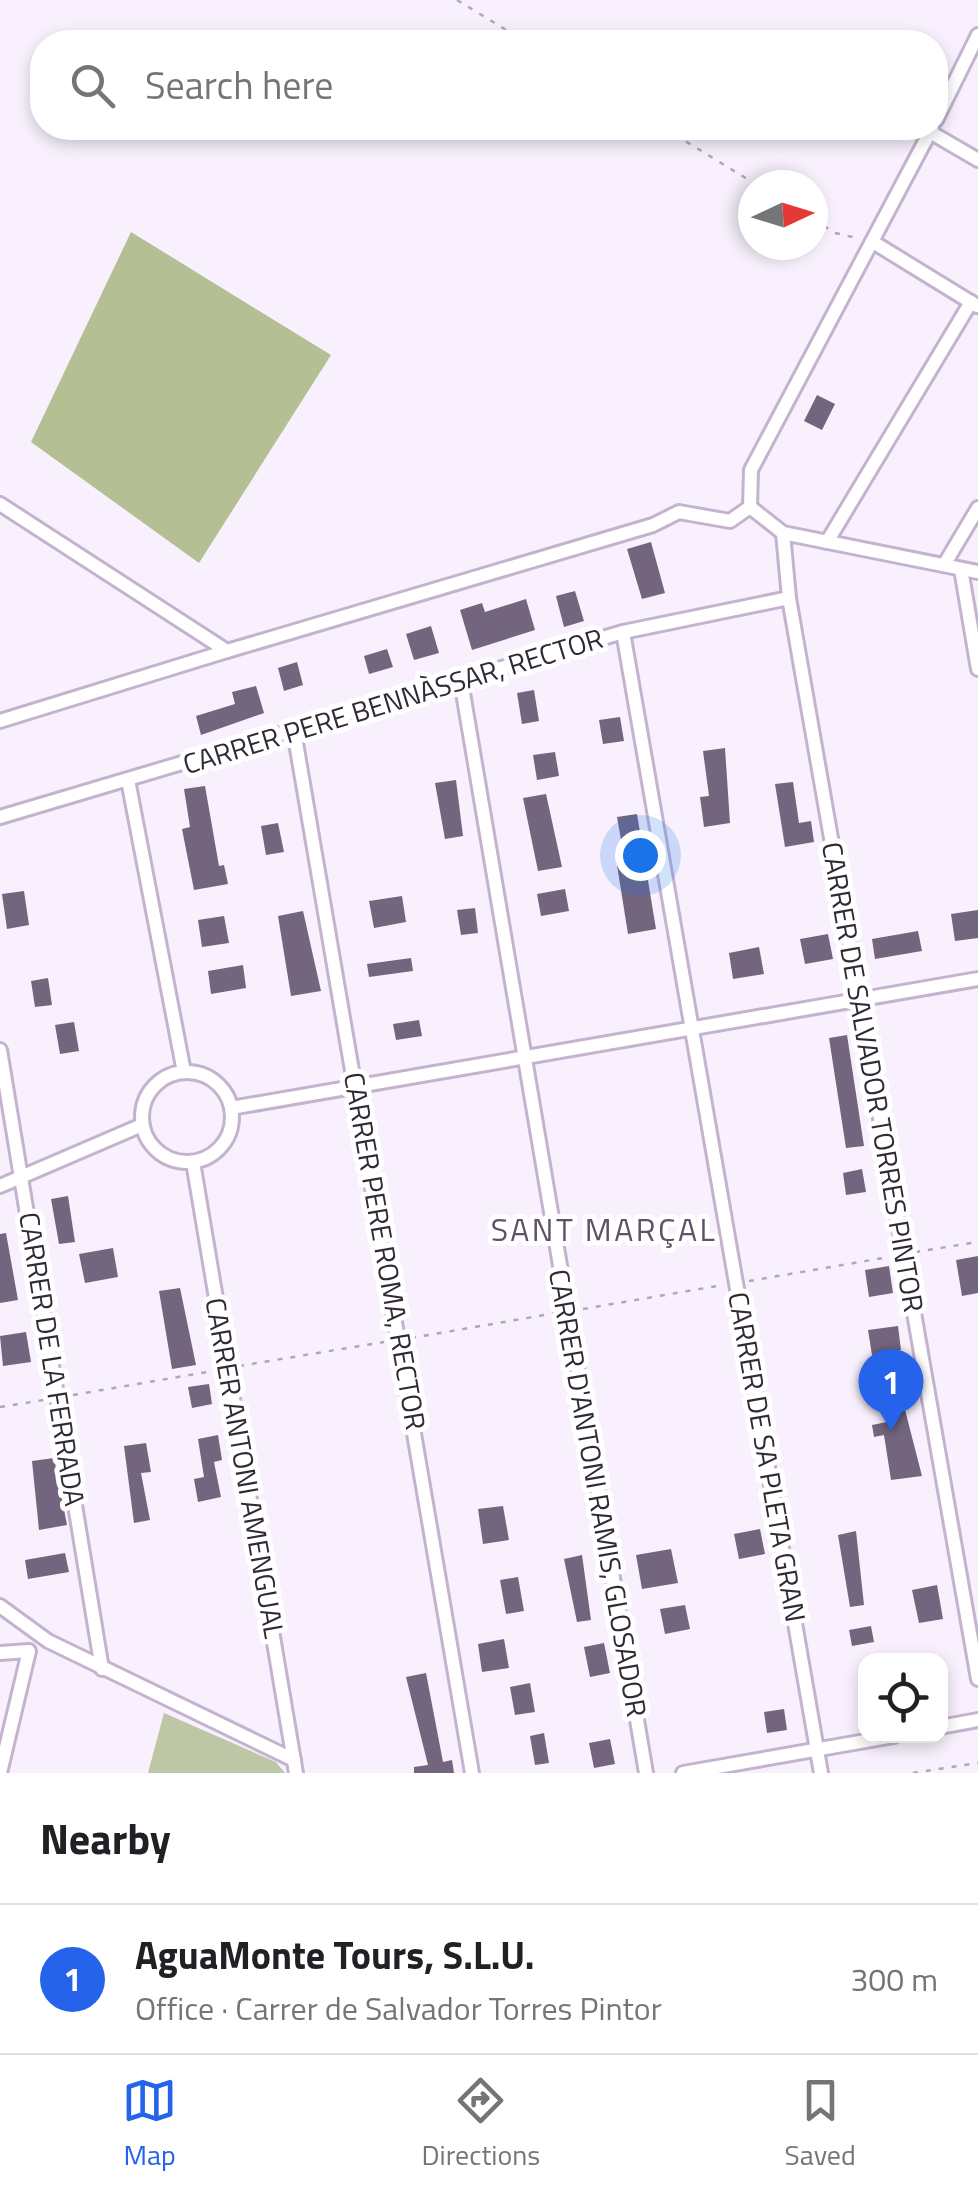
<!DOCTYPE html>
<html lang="en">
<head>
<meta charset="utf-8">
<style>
  :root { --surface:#fff; --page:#f6f6f6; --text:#202124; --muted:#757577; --line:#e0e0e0; --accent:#2563eb }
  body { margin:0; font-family:"Titillium Web",sans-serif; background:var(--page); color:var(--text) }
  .controls { position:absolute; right:30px; bottom:30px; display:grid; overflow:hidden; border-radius:20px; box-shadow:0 5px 15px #0003 }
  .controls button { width:90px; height:90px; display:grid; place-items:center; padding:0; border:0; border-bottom:2px solid var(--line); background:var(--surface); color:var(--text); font:50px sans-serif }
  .compass { position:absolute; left:738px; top:170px; width:90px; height:90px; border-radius:50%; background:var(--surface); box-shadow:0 5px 15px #0003; rotate:86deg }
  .you { position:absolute; left:640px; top:855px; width:35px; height:35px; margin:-25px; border:8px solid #fff; border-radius:50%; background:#1a73e8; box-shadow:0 0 0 15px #1a73e833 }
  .badge { display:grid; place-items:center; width:65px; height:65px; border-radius:50%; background:var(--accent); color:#fff; font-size:32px; font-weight:700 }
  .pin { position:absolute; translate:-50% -82px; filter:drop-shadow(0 2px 5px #0008) }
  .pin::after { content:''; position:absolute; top:52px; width:35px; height:30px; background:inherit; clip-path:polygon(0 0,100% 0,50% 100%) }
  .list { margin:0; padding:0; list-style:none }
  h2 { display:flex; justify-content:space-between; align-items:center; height:130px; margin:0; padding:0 40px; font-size:42px }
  h2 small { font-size:32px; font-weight:400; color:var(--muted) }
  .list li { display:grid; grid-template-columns:65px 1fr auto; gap:30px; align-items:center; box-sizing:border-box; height:150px; padding:0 40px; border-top:2px solid var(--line) }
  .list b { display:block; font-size:38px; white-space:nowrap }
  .list p { margin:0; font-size:32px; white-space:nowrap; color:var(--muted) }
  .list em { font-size:32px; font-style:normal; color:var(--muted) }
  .icon { flex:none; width:55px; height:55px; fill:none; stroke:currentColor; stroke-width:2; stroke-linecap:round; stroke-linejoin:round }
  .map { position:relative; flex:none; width:978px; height:1773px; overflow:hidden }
  .search { position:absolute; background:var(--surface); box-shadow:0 5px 15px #0003; left:30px; right:30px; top:30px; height:110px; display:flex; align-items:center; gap:25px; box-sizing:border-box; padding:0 35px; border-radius:40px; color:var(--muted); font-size:38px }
  .sheet { height:280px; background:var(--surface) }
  nav { display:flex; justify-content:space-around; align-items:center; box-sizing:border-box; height:140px; border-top:2px solid var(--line); background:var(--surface); font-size:28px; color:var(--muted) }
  nav a { display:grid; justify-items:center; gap:5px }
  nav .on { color:var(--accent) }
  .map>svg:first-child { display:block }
  .green { fill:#bdc6a5 }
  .forest { fill:#b4bf94 }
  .building { fill:#74657e }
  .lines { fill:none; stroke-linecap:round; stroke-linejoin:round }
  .minor-casing { stroke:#c4b3cf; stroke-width:18 }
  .path { stroke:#afa8b4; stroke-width:2.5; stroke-dasharray:5 8; stroke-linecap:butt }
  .minor { stroke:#fff; stroke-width:12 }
  .labels { text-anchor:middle; stroke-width:10; stroke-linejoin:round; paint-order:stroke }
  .street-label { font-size:28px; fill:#312a35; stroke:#fff }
  .quarter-label { font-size:32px; letter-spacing:2.5px; fill:#60516a; stroke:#fff }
</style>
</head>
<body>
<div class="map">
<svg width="978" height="1773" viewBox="0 0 978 1773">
  <rect width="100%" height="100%" fill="#f8f1fd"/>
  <polygon class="green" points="164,1713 276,1762 285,1773 148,1773"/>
  <polygon class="forest" points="131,232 331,355 199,563 31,442"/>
  <g class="building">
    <polygon points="817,395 835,404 822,430 804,421"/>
    <polygon points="651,542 665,593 642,599 627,549"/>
    <polygon points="575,591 584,621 564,627 556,596"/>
    <polygon points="526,599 535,630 472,650 460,610 482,603 485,612"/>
    <polygon points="431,626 439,653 414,660 406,634"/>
    <polygon points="387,649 393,667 369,674 364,656"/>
    <polygon points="297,662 303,685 284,691 278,668"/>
    <polygon points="256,686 264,713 201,735 196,716 235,704 232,692"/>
    <polygon points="534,690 539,721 522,724 517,693"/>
    <polygon points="620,717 624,741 603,744 599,720"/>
    <polygon points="725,748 730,823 704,827 700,797 709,796 703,751"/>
    <polygon points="555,752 559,776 537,780 533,755"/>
    <polygon points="456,780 463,836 445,839 435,783"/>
    <polygon points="793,782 799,823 811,821 814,842 785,847 775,784"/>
    <polygon points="205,786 219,866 224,865 228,884 194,890 182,829 190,827 184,789"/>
    <polygon points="546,794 562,867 538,871 523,798"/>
    <polygon points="637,814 656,929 628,934 616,859 624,857 617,817"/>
    <polygon points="278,823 284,852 266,855 261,826"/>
    <polygon points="565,889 569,911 541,916 537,894"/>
    <polygon points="24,891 29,925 7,929 2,894"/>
    <polygon points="402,896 406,922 374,928 369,901"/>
    <polygon points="475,908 478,933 461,935 457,910"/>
    <polygon points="978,910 978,938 955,941 951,914"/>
    <polygon points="303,911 321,991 291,996 278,916"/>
    <polygon points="224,916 229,943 202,947 198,920"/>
    <polygon points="918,931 922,951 875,959 872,939"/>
    <polygon points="828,934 833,959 805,964 800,939"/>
    <polygon points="759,947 764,974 733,979 729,953"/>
    <polygon points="411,958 413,971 369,977 367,964"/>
    <polygon points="243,965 246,988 211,994 208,971"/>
    <polygon points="48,978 52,1005 35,1007 31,981"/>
    <polygon points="419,1020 422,1036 396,1040 393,1024"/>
    <polygon points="74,1022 79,1051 60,1054 55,1025"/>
    <polygon points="847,1035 864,1146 846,1148 829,1038"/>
    <polygon points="862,1169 866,1192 846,1195 843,1173"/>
    <polygon points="68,1196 75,1242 59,1244 51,1199"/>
    <polygon points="6,1233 18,1300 0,1303 0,1234"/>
    <polygon points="113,1248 118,1277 85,1283 79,1254"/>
    <polygon points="978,1256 978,1293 962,1296 956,1260"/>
    <polygon points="889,1266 893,1293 869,1297 865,1270"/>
    <polygon points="180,1288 196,1365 172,1369 159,1291"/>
    <polygon points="898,1326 901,1350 872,1355 868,1330"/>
    <polygon points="26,1332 31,1362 3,1366 0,1336"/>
    <polygon points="209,1384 212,1404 192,1408 188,1387"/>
    <polygon points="903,1402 922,1476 891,1480 884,1435 874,1437 872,1425 892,1421 889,1404"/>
    <polygon points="218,1435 222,1460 214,1462 221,1497 198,1502 194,1479 204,1477 198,1439"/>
    <polygon points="146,1443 151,1472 141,1473 150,1520 134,1523 124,1446"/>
    <polygon points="54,1458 67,1525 39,1530 32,1461"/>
    <polygon points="503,1506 509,1540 483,1544 478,1509"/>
    <polygon points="760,1529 765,1554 739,1559 734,1534"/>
    <polygon points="856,1531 864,1605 850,1607 838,1535"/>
    <polygon points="671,1549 678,1583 642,1589 636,1555"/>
    <polygon points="65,1553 69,1572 28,1579 25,1560"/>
    <polygon points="582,1555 591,1620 577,1622 564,1559"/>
    <polygon points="518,1577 524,1611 506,1614 500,1580"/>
    <polygon points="937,1585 943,1619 919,1623 912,1590"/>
    <polygon points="685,1605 690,1629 665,1634 660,1609"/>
    <polygon points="871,1626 874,1642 852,1646 849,1630"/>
    <polygon points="504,1639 509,1668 482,1672 478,1644"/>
    <polygon points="604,1643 610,1673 590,1677 584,1647"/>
    <polygon points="426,1673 443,1762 452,1760 454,1773 414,1773 414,1767 428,1765 406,1677"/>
    <polygon points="530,1683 535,1712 515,1715 510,1687"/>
    <polygon points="784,1709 787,1730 767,1733 764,1712"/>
    <polygon points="544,1733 549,1763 535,1765 530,1736"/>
    <polygon points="610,1739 615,1764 594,1768 589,1743"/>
  </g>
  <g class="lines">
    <g class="minor-casing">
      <g id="minor">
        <polyline points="936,120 978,35"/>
        <polyline points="930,132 978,160"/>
        <polyline points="873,242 977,306"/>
        <polyline points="0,504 227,651 653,525 679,512 730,521 750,507"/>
        <polyline points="750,507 751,470 932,128"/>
        <polyline points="750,507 783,533 978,572"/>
        <polyline points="783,533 789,598 978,1679"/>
        <polyline points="827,542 971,302"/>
        <polyline points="944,565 978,508"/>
        <polyline points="961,569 978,669"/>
        <polyline points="623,632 821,1773"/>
        <polyline points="461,681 646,1773"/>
        <polyline points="0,721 227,651"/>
        <polyline points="294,731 472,1773"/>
        <polyline points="128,780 184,1072"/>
        <polyline points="0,817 623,632 789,598"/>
        <polyline points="0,1050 102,1669"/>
        <circle cx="187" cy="1117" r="45"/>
        <polyline points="231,1108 978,979"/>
        <polyline points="193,1162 296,1773"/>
        <polyline points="0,1186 142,1125"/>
        <polyline points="0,1606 48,1641 294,1760"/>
        <polyline points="0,1653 29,1651 0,1773"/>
        <polyline points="940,1727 978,1720"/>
        <polyline points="683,1773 894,1736"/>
      </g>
    </g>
    <g class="path">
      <polyline points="457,0 526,42"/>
      <polyline points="664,128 757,185"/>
      <polyline points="813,219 835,233 857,238"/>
      <polyline points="915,1252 978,1242"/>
      <polyline points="749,1281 889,1257"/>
      <polyline points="583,1309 723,1285"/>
      <polyline points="411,1338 556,1313"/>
      <polyline points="239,1366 384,1342"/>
      <polyline points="73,1395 213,1371"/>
      <polyline points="0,1407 44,1400"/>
      <polyline points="913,1773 978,1763"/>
    </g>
    <use href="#minor" class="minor"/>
  </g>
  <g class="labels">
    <g class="street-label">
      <text transform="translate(393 701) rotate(-17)" y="10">CARRER PERE BENNÀSSAR, RECTOR</text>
      <text transform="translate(873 1077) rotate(80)" y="10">CARRER DE SALVADOR TORRES PINTOR</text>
      <text transform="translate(385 1251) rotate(80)" y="10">CARRER PERE ROMA, RECTOR</text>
      <text transform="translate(52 1359) rotate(81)" y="10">CARRER DE LA FERRADA</text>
      <text transform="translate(767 1457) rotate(80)" y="10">CARRER DE SA PLETA GRAN</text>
      <text transform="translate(245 1468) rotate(80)" y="10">CARRER ANTONI AMENGUAL</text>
      <text transform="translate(598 1493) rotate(80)" y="10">CARRER D'ANTONI RAMIS, GLOSADOR</text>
    </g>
    <g class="quarter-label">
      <text x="604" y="1241">SANT MARÇAL</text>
    </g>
  </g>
</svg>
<div class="controls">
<button><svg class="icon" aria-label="locate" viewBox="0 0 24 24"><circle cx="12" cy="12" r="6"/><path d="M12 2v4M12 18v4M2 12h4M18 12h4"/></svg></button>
</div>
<svg class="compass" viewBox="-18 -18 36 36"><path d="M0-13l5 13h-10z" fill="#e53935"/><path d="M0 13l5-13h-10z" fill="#757577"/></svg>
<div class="you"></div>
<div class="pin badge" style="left:891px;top:1431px">1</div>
<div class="search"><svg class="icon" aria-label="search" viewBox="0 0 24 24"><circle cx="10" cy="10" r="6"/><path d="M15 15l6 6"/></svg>Search here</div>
</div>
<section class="sheet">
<h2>Nearby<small></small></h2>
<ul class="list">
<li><span class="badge">1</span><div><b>AguaMonte Tours, S.L.U.</b><p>Office · Carrer de Salvador Torres Pintor</p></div><em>300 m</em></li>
</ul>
</section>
<nav>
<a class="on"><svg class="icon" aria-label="map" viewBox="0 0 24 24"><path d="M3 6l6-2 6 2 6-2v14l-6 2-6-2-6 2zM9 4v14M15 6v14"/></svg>Map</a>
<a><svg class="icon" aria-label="directions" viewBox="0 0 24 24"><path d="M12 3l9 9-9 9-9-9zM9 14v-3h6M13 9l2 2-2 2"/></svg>Directions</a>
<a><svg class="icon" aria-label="saved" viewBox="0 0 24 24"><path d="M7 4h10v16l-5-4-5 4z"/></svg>Saved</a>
</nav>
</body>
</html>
